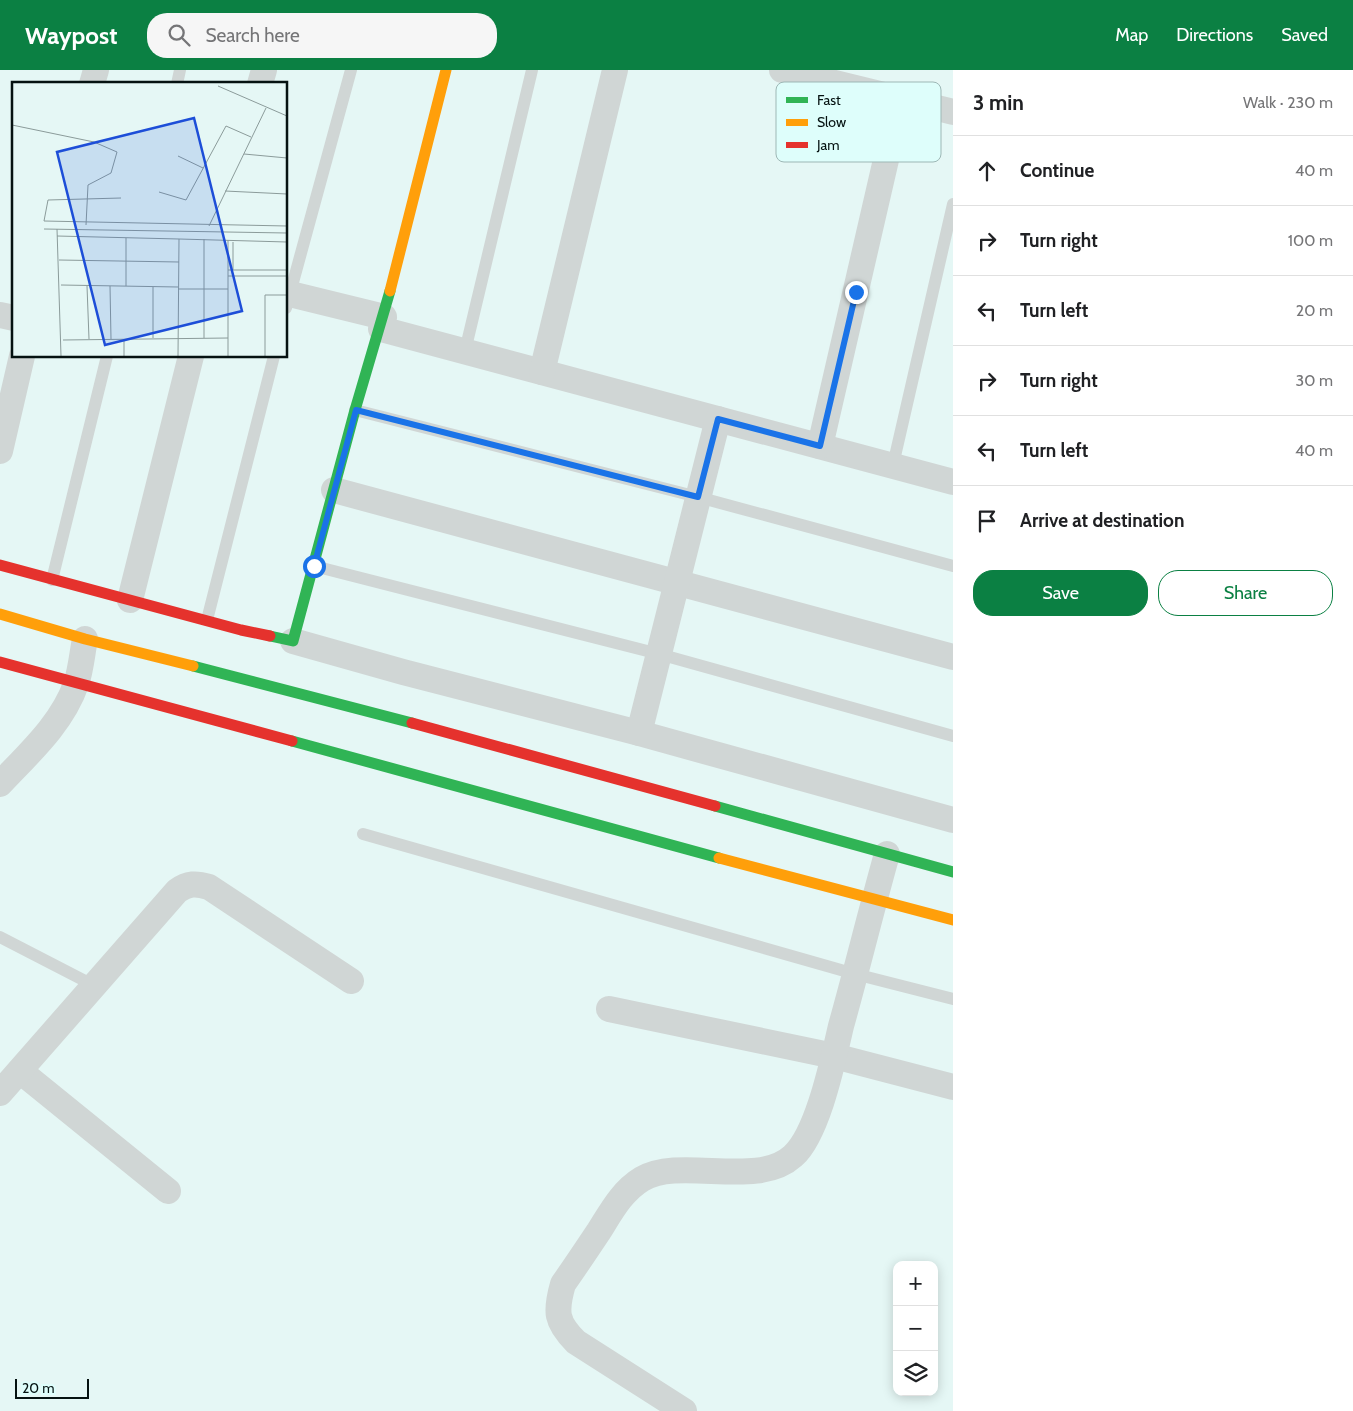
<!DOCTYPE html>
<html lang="en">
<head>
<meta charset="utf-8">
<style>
  :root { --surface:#fff; --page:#f6f6f6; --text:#202124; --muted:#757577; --line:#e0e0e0; --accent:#0b8043 }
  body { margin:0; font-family:Cabin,sans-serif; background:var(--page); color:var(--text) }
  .controls { position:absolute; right:15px; bottom:15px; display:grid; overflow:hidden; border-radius:10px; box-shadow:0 2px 12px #0003 }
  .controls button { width:45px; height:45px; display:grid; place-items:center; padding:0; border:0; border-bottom:1px solid var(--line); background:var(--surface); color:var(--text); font:25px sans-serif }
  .scale { position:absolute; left:15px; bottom:12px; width:74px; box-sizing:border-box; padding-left:5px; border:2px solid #051211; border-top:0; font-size:14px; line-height:18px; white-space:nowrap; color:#051211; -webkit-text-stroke:4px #defefb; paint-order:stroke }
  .stop { position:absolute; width:15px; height:15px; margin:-11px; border:4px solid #1a73e8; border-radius:50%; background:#fff }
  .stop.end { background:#1a73e8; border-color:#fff; box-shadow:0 1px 5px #0008 }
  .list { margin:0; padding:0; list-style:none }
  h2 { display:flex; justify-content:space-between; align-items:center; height:65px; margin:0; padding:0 20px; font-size:21px }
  h2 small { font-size:16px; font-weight:400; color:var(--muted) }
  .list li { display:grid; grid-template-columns:32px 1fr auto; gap:15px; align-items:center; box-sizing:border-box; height:70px; padding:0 20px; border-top:1px solid var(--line) }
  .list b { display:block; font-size:19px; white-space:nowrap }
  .list em { font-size:16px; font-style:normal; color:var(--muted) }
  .actions { display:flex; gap:10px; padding:15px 20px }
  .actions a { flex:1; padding:11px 0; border:1px solid var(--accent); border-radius:20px; text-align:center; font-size:18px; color:var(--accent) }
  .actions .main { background:var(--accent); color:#fff }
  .icon { flex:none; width:28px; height:28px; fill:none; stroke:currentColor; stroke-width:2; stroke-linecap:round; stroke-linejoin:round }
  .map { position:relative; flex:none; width:953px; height:1341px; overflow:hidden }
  header { display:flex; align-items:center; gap:30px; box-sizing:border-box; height:70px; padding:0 25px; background:var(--accent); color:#fff }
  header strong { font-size:24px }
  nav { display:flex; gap:28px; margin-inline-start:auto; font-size:18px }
  .search { width:350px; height:45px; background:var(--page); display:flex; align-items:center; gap:12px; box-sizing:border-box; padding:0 18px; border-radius:20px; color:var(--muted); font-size:19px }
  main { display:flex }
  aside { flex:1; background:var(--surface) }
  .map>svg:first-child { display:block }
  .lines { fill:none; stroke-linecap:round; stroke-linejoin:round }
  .lane { stroke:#d0d6d5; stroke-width:12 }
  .street { stroke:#d0d6d5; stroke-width:26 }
  .fast { stroke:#30b455; stroke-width:11 }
  .slow { stroke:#ff9f0a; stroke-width:11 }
  .jam { stroke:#e5322d; stroke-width:11 }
  .route { stroke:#1a73e8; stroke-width:6 }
  .inset-road { fill:none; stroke:#8b9b9a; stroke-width:1 }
  .view { fill:#1d4ed8; fill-opacity:0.15; stroke:#1d4ed8; stroke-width:2.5 }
  .inset-edge { fill:none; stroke:#051211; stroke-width:2.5 }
  .key { fill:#defefb; stroke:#9db7b5; stroke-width:1 }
  .key-label { font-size:14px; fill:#051211 }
</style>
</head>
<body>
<header>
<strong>Waypost</strong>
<div class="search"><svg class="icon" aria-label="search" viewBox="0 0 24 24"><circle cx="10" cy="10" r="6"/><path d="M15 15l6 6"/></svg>Search here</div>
<nav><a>Map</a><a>Directions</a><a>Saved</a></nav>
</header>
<main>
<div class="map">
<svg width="953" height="1341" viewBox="0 0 953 1341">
  <rect width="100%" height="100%" fill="#e5f7f5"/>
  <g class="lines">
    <g class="lane">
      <polyline points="177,14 180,0"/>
      <polyline points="286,238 351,0"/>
      <polyline points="465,281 532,0"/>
      <polyline points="355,340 698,427 953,496"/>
      <polyline points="893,395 953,134"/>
      <polyline points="314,496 659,584 953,666"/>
      <polyline points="52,510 107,286"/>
      <polyline points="207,550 274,286"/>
      <polyline points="363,764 855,904 953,929"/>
      <polyline points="0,867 93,915"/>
    </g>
    <g class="street">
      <polyline points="782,0 953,42"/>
      <polyline points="92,14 96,0"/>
      <polyline points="260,14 264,0"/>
      <polyline points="286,223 384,247"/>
      <polyline points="0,245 14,248"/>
      <polyline points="381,259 953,412"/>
      <polyline points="542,302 615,0"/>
      <polyline points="820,376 900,29"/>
      <polyline points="0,381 22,286"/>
      <polyline points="334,420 953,587"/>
      <polyline points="130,530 191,286"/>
      <polyline points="293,571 403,602 639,663 953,750"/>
      <polyline points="639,663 718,349"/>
      <path d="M 0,714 C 28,684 62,654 76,614 C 81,600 82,584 85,569"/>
      <polyline points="609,939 834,986 953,1017"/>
      <polyline points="20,1001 168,1121"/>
      <path d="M 0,1023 L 177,821 C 188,813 196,813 209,817 L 351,911"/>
      <path d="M 684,1341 L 576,1272 C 556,1252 555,1242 563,1214 C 575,1197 587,1179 599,1161 C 611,1142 622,1121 642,1109 C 681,1086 757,1119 793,1086 C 818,1064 833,990 841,956 C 857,899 871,841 887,784"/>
    </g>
    <g class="fast">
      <polyline points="270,566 293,571 355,340 390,221"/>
      <polyline points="193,596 412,653"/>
      <polyline points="292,671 719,788"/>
      <polyline points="715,736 953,802"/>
    </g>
    <g class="slow">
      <polyline points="390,221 446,0"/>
      <polyline points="0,544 85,569 193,596"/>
      <polyline points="719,788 953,850"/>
    </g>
    <g class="jam">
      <polyline points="0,495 241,560 270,566"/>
      <polyline points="0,592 292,671"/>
      <polyline points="412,653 715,736"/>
    </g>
  </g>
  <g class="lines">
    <polyline class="route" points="314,496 356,340 698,427 718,349 820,376 856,222"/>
  </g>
  <g transform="translate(12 12)">
    <rect width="275" height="275" fill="#e5f7f5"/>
    <path class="inset-road" d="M 206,4 L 275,34M 0,43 L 82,60 L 105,70 L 99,91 L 76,103 L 74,143M 232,72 L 275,76M 166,74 L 191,86M 213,109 L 275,112M 147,110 L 174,118 L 214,44 L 239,55M 109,116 L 36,118 L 32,139 L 275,144M 197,144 L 254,26M 32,147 L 275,151M 45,147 L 49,274M 45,154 L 167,157M 221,160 L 221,188M 47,178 L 167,180M 216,188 L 275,188M 216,194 L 275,194M 49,203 L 166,205M 75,204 L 77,257M 98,204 L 99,257M 114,204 L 114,156M 141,205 L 141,256M 166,207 L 216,207M 192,256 L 192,157M 51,258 L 216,256M 112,274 L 112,257M 166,274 L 167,157 L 275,160M 216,274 L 216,158M 253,274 L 253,213 L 275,213"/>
    <path class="view" d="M 182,36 L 230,229 L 93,263 L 45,70 Z"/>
    <rect width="275" height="275" class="inset-edge"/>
  </g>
  <rect x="776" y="12" width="165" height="80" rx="8" class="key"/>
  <rect x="786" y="27" width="22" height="6" fill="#30b455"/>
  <rect x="786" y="49" width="22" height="7" fill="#ff9f0a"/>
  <rect x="786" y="72" width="22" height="6" fill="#e5322d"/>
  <g class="key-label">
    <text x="817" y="35">Fast</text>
    <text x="817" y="57">Slow</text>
    <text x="817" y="80">Jam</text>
  </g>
</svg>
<div class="controls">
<button>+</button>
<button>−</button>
<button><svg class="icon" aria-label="layers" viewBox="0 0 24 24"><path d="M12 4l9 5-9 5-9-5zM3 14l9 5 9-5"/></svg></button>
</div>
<div class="scale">20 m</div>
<div class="stop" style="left:314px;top:496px"></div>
<div class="stop end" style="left:856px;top:222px"></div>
</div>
<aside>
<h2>3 min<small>Walk · 230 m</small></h2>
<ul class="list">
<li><svg class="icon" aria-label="ahead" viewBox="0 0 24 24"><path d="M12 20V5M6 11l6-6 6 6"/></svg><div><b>Continue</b></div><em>40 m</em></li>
<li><svg class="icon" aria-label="right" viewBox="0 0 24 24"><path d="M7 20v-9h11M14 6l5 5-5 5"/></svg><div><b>Turn right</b></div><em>100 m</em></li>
<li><svg class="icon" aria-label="left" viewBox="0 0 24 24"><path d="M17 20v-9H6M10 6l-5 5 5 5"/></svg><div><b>Turn left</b></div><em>20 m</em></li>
<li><svg class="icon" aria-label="right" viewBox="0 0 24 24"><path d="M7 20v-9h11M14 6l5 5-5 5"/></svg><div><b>Turn right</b></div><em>30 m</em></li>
<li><svg class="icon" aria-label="left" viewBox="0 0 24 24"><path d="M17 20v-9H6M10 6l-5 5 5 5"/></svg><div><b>Turn left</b></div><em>40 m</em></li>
<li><svg class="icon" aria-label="arrive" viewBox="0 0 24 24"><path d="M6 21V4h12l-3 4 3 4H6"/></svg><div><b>Arrive at destination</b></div></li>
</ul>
<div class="actions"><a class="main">Save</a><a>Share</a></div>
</aside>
</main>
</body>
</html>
